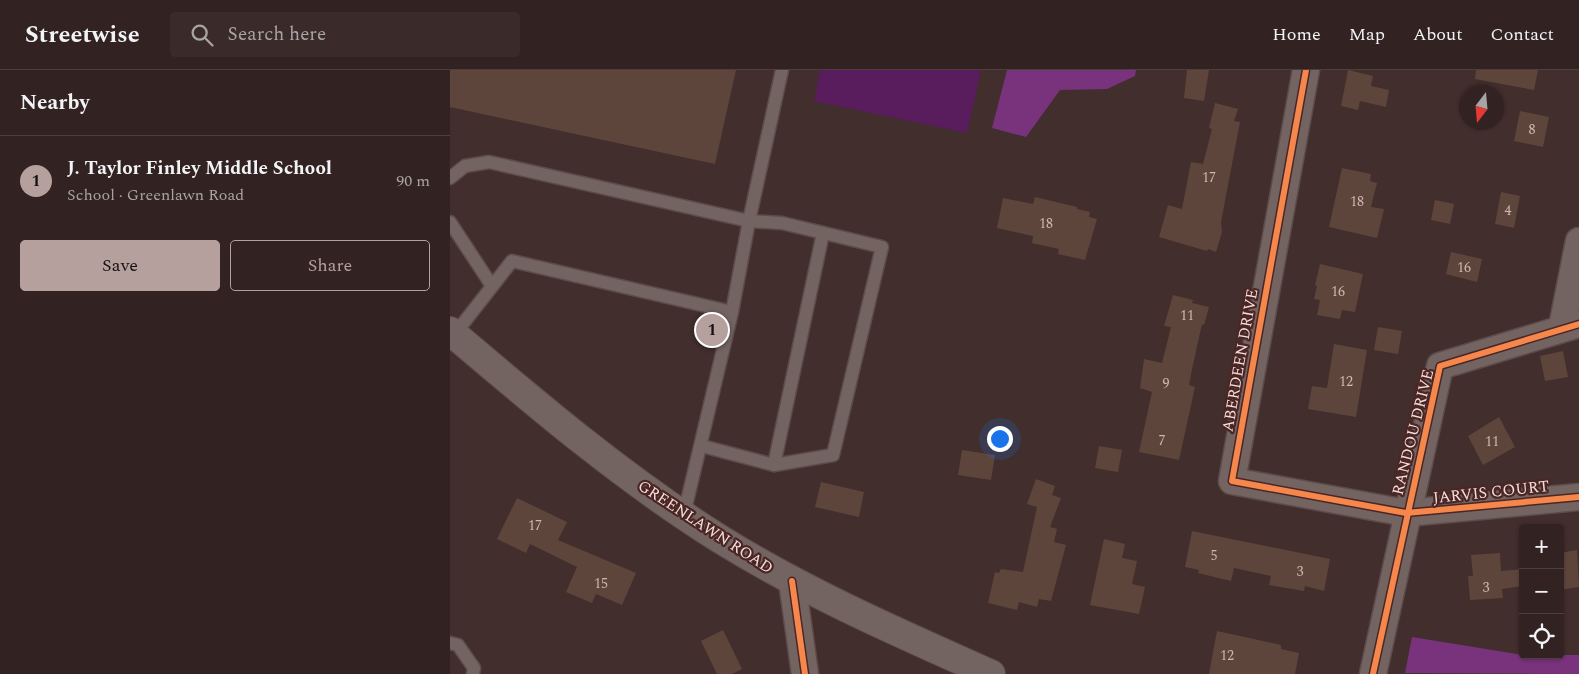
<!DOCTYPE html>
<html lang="en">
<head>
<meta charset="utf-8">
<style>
  :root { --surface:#322221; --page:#3a2a2a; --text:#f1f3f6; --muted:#a8a4a5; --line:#4d3f3f; --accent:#b6a09e }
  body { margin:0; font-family:Spectral,serif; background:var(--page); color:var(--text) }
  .controls { position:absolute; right:15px; bottom:15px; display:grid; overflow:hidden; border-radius:5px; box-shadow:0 1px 4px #0004 }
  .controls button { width:45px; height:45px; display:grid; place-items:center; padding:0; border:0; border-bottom:1px solid var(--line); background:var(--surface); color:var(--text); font:25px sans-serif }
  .compass { position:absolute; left:1009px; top:15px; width:45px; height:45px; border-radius:50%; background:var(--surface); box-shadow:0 1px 4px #0004; rotate:196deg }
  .you { position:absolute; left:549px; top:368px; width:18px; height:18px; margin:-12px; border:4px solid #fff; border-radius:50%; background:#1a73e8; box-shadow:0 0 0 8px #1a73e833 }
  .badge { display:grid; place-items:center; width:32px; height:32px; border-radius:50%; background:var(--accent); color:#111; font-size:16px; font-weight:700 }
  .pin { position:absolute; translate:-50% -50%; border:2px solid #fff; box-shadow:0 1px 5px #0006 }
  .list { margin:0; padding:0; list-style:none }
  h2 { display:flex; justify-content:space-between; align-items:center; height:65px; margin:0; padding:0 20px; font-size:21px }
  h2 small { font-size:16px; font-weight:400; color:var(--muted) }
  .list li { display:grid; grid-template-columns:32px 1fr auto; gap:15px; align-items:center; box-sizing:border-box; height:90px; padding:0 20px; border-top:1px solid var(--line) }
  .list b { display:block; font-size:19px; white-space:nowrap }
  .list p { margin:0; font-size:16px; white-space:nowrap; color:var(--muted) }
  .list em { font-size:16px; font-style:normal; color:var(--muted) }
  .actions { display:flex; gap:10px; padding:15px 20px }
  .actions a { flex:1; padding:11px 0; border:1px solid var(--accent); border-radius:5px; text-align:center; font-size:18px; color:var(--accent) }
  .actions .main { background:var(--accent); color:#111 }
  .icon { flex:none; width:28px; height:28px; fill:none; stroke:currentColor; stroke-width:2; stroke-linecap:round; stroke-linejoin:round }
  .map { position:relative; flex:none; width:1129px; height:604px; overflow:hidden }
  header { display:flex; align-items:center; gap:30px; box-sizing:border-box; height:70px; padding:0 25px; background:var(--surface); border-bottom:1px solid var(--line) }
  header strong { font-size:24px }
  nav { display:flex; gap:28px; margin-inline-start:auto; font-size:18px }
  .search { width:350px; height:45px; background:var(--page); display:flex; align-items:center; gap:12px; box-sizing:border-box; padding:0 18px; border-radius:5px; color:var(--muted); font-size:19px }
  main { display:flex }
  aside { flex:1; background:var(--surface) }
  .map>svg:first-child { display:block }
  .green { fill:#591c5d }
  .forest { fill:#78337c }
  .building { fill:#5e453c }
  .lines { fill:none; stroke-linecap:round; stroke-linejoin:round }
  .lane-casing { stroke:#5c4b4a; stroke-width:15 }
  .street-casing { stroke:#5c4b4a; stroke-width:29 }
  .secondary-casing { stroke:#5c4b4a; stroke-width:30 }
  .lane { stroke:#736462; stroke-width:12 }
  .street { stroke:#736462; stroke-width:26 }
  .secondary { stroke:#736462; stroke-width:28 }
  .cycleway-casing { stroke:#4a2624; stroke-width:9 }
  .cycleway { stroke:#f5874c; stroke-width:6 }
  .labels { text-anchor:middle; stroke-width:4.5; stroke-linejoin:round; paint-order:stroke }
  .number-label { font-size:14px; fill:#cfb7b3 }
  .street-label { font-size:16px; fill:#f5dddb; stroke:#4a2624 }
</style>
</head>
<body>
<header>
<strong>Streetwise</strong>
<div class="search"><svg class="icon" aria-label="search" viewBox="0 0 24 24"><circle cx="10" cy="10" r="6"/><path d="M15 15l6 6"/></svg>Search here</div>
<nav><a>Home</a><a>Map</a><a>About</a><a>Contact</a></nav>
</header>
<main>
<aside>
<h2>Nearby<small></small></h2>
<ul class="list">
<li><span class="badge">1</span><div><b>J. Taylor Finley Middle School</b><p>School · Greenlawn Road</p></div><em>90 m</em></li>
</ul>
<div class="actions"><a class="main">Save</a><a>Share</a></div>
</aside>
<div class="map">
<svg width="1129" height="604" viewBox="0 0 1129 604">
  <rect width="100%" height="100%" fill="#422e2c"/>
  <polygon class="green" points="370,0 531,0 517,63 364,31"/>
  <g class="forest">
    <polygon points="557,0 686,0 685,6 657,19 610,20 576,67 542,58"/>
    <polygon points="962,567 1073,585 1129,585 1129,604 955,603"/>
  </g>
  <g class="building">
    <polygon points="0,0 286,0 265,94 0,37"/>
    <polygon points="737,0 759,0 754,31 734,28"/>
    <polygon points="898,0 923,6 921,16 939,20 936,37 910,31 908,40 891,36"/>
    <polygon points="1026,0 1088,0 1084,20 1025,9"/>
    <polygon points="765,33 788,39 784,51 790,52 771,152 772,162 766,182 758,179 757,181 709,167 718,135 732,139 741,92 753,94 762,59 759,58"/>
    <polygon points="1070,41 1099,47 1093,77 1064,71"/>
    <polygon points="892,98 921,104 920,111 927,113 921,137 934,139 927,168 879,157"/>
    <polygon points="1051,122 1070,126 1064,158 1045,154"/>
    <polygon points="585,127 627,137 627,139 640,142 639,147 647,149 635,190 608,184 609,179 582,173 583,166 547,158 553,128 583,134"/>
    <polygon points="985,130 1004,134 1000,154 981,150"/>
    <polygon points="1001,182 1032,189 1027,212 996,204"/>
    <polygon points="870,194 913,204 905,242 892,240 890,249 867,245 870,230 864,229 867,216 865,215"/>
    <polygon points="723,225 743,230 742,233 759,237 754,255 752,254 742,299 739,315 745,317 729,390 689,382 702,322 690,318 694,289 712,293 721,257 714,256"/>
    <polygon points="928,257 952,261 948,284 924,280"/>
    <polygon points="884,274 917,280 906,347 858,339 862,316 877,318"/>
    <polygon points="1113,281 1118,307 1095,311 1090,286"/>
    <polygon points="1049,347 1065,377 1033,395 1018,366"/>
    <polygon points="649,376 672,380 668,402 645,398"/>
    <polygon points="512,380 545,385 541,410 508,405"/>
    <polygon points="586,409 605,416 602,425 611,428 600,457 607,459 604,472 616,475 601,531 589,529 587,537 569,532 567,540 538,533 545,502 549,503 551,499 573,502 587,437 577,434"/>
    <polygon points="371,412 414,422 409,447 365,437"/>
    <polygon points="67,428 117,452 108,470 186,503 172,535 146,524 142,533 116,522 127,497 80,474 76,483 47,469"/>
    <polygon points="742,461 880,489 874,521 855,516 854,521 819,515 821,506 784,498 781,511 748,503 749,500 735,497"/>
    <polygon points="654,469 675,474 672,488 687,491 682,514 695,517 689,544 640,535"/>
    <polygon points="1127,480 1129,517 1110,520 1110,483"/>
    <polygon points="1050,483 1051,501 1073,499 1073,516 1052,519 1053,528 1020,530 1018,506 1023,506 1021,485"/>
    <polygon points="273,560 292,599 282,604 267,604 251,571"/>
    <polygon points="767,561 831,575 831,579 849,583 845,604 759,604"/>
  </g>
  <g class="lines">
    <g class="lane-casing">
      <g id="lane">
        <polyline points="0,108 15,96 39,92 299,151 282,242 234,444"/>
        <polyline points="0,152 42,216"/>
        <polyline points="4,265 62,191 282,242"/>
        <polyline points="252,376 324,395 383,385 432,177 332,153 299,151 332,0"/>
        <polyline points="324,395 373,163"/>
        <polyline points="0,573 8,575 24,598 23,604"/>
      </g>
    </g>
    <g class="street-casing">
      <g id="street">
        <polyline points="856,0 782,411 956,443 1129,427"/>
        <polyline points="1112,257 1129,171"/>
        <polyline points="342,511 355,604"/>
        <polyline points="923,604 990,296 1129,254"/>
      </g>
    </g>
    <g class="secondary-casing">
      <path id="secondary" d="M 0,261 C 86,334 174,409 270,469 C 357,523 449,563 541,604"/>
    </g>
    <use href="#lane" class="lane"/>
    <use href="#street" class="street"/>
    <use href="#secondary" class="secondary"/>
    <g class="cycleway-casing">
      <g id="cycleway">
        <polyline points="856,0 782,411 956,443 1129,427"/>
        <polyline points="342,511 355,604"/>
        <polyline points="923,604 990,296 1129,254"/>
      </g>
    </g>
    <use href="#cycleway" class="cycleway"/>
  </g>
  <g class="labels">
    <g class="number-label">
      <text x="1082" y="64">8</text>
      <text x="759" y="112">17</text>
      <text x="907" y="136">18</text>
      <text x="1058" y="145">4</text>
      <text x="596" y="158">18</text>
      <text x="1014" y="202">16</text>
      <text x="888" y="226">16</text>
      <text x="737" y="250">11</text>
      <text x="896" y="316">12</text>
      <text x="716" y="318">9</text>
      <text x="712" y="375">7</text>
      <text x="1042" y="376">11</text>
      <text x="85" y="460">17</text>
      <text x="764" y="490">5</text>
      <text x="850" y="506">3</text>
      <text x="151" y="518">15</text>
      <text x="1036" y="522">3</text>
      <text x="777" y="590">12</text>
    </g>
    <g class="street-label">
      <text transform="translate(789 290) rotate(-80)" y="6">ABERDEEN DRIVE</text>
      <text transform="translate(962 362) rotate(-76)" y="6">RANDOU DRIVE</text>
      <text transform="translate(1041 421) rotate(-6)" y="6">JARVIS COURT</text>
      <text transform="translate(256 456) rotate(33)" y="6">GREENLAWN ROAD</text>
    </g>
  </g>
</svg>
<div class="controls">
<button>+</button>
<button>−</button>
<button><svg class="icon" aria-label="locate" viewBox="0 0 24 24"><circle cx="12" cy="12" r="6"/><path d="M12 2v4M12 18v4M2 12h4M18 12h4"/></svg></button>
</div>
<svg class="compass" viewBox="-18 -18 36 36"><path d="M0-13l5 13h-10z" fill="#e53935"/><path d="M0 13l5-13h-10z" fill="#a8a4a5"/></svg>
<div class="you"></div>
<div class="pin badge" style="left:262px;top:260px">1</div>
</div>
</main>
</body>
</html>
